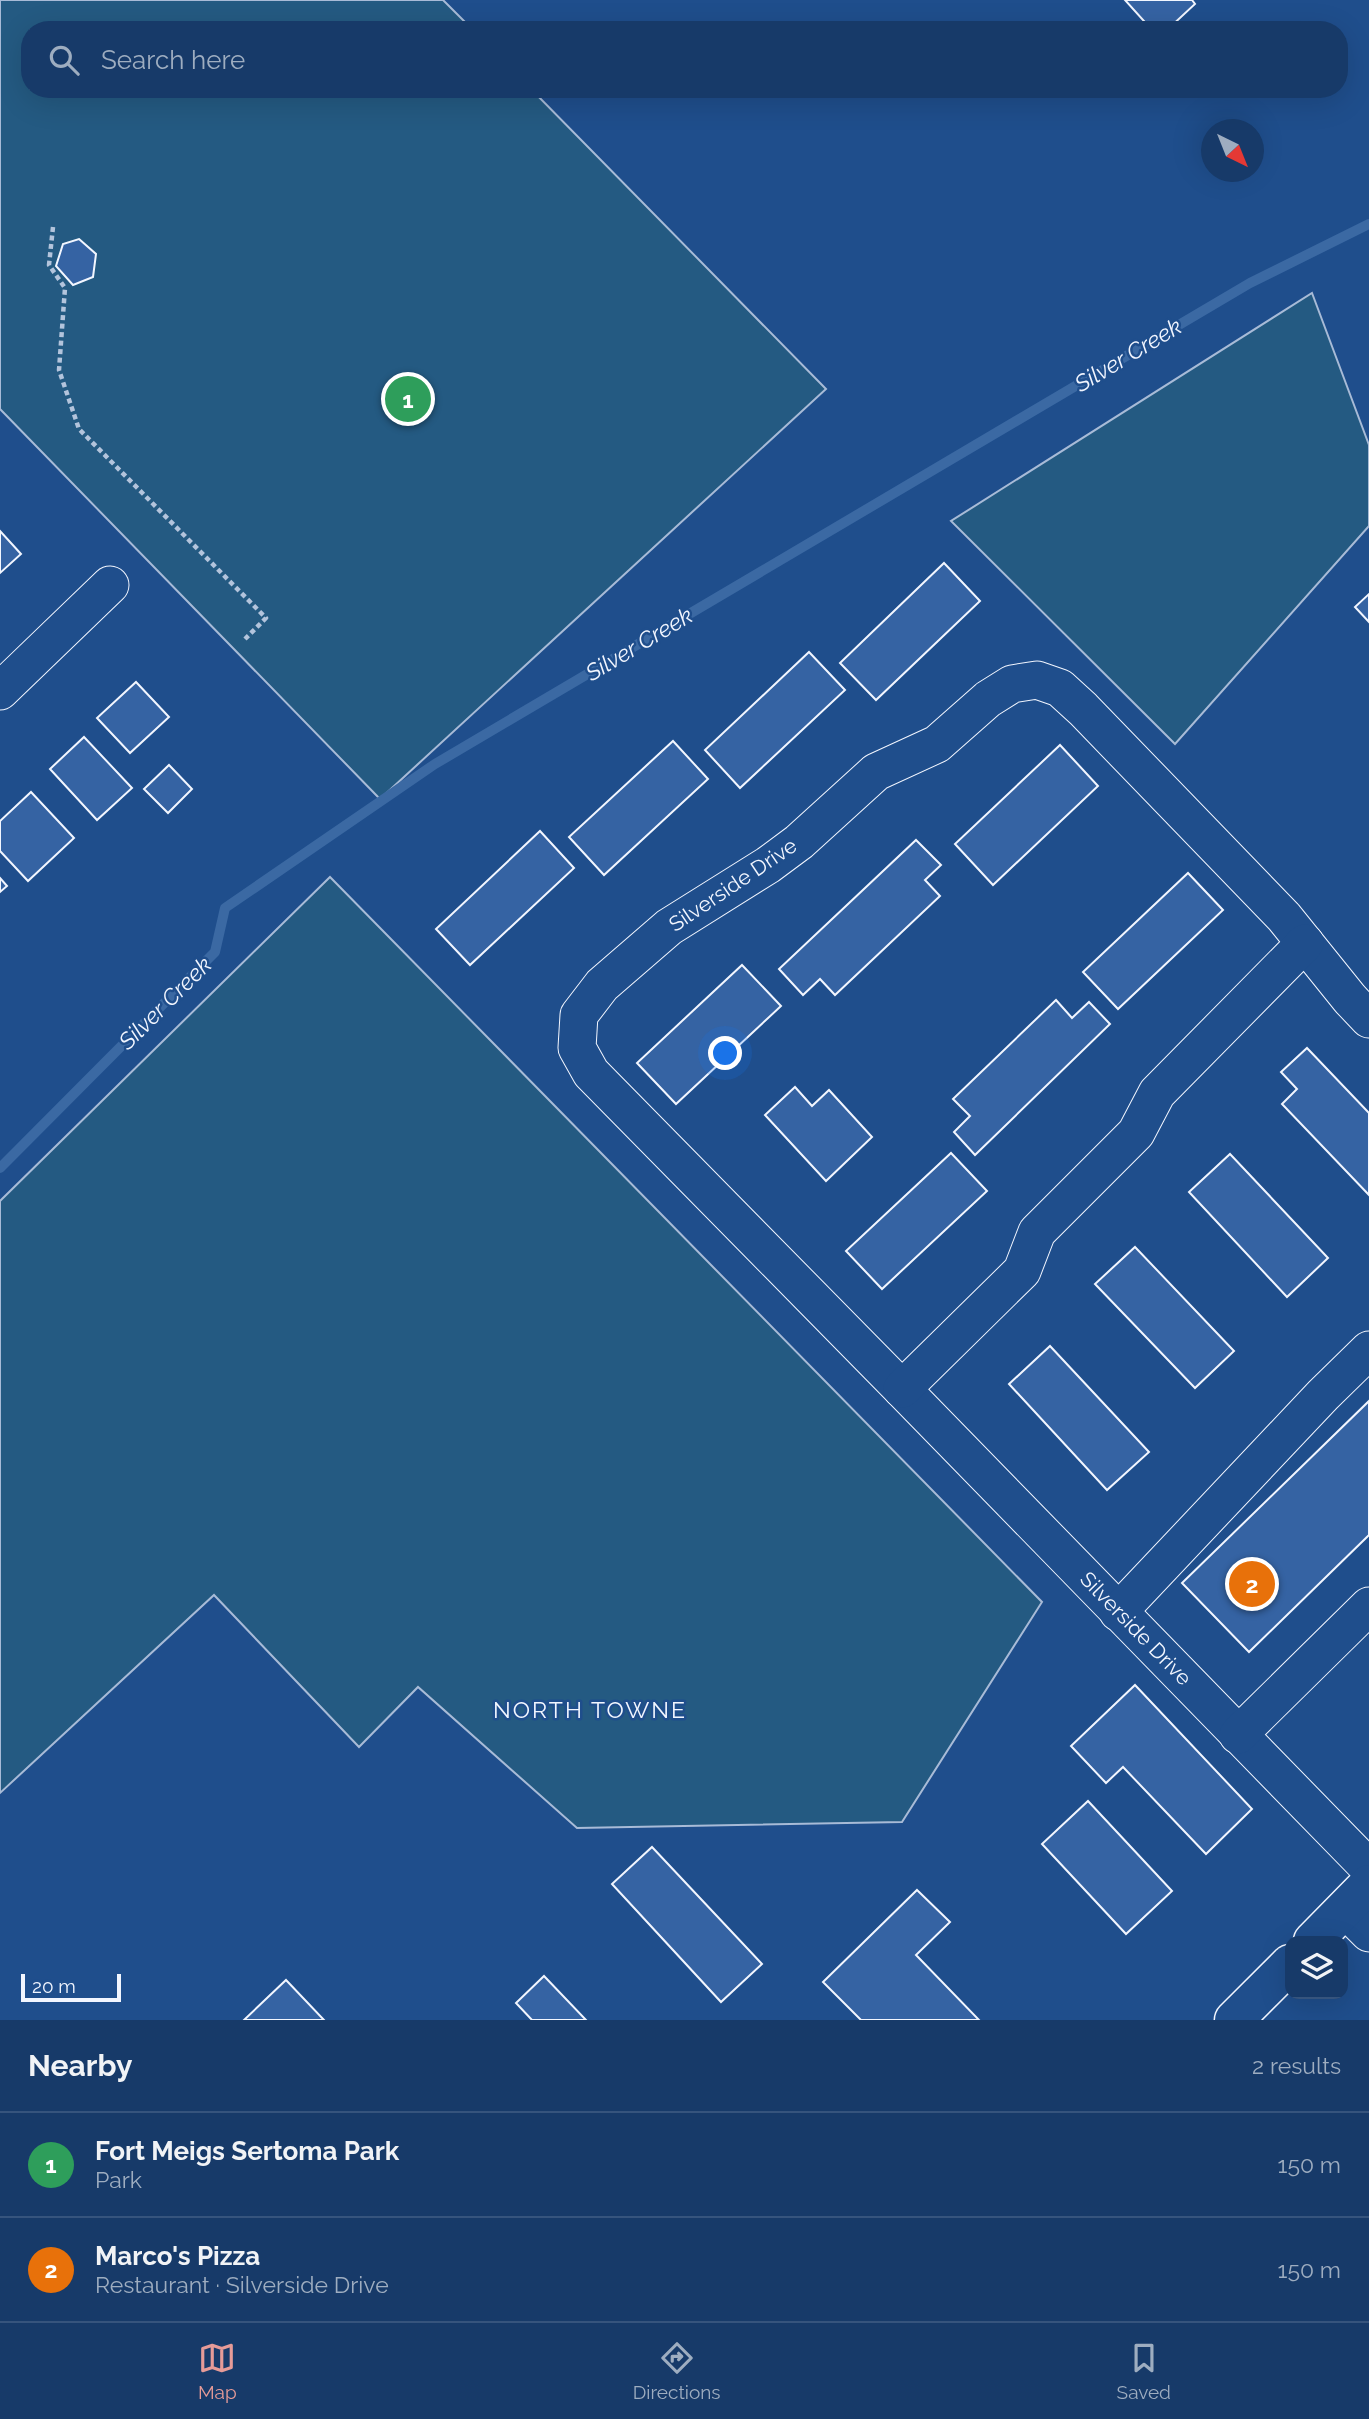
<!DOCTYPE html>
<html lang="en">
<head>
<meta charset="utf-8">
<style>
  :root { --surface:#173a69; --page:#244571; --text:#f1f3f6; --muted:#9eadc0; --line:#36547d; --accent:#e69b98 }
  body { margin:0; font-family:Raleway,sans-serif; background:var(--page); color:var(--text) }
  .controls { position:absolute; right:21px; bottom:21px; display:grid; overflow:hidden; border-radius:14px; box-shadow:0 7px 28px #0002 }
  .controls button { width:63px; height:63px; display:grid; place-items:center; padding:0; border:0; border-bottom:2px solid var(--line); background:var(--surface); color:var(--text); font:35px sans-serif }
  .compass { position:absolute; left:1201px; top:119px; width:63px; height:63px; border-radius:50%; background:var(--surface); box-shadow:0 7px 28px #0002; rotate:137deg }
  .scale { position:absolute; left:21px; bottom:18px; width:100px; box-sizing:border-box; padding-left:7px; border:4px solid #f2f6ff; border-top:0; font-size:19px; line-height:24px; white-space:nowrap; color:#f2f6ff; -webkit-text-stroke:5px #1f4e8c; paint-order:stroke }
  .you { position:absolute; left:726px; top:1054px; width:24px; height:24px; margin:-18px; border:5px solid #fff; border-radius:50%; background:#1a73e8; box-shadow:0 0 0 10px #1a73e833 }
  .badge { display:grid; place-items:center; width:46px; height:46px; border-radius:50%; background:var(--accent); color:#fff; font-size:23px; font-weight:700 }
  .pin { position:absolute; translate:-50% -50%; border:4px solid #fff; box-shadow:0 2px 7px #0006 }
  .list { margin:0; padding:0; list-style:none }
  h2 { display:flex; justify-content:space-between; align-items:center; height:91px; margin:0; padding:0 28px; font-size:30px }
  h2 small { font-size:23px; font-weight:400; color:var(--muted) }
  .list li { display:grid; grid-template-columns:46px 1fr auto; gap:21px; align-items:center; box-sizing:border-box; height:105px; padding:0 28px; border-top:2px solid var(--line) }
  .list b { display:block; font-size:26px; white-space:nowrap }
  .list p { margin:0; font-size:23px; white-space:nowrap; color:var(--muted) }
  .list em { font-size:23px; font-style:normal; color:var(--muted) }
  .icon { flex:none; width:38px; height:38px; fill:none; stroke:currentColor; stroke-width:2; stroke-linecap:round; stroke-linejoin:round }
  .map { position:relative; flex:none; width:1369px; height:2020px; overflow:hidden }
  .search { position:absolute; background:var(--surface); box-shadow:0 7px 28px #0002; left:21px; right:21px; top:21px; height:77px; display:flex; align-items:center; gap:18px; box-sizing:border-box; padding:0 24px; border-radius:28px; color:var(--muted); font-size:26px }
  .sheet { height:301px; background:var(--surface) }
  nav { display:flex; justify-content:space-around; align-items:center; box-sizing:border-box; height:98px; border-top:2px solid var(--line); background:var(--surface); font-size:19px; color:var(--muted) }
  nav a { display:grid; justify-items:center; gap:4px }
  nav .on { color:var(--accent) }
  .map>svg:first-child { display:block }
  .green { fill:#245a82; stroke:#a8bbd7; stroke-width:2 }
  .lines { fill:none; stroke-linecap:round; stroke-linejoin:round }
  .stream { stroke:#3b69a3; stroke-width:10 }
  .building { fill:#3563a3; stroke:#f2f6ff; stroke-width:2 }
  .minor-casing { stroke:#f2f6ff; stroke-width:39 }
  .major-casing { stroke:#f2f6ff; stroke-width:41 }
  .path { stroke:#b3c4dc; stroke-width:4.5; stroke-dasharray:5 3.5; stroke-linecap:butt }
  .minor { stroke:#1f4e8c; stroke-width:37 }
  .major { stroke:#1f4e8c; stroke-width:38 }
  .labels { text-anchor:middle; stroke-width:5; stroke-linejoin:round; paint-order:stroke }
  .street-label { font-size:21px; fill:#f2f6ff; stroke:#1f4e8c }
  .water-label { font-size:23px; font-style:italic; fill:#f2f6ff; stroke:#1f4e8c }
  .neighbourhood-label { font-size:23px; letter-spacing:2px; fill:#f2f6ff; stroke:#1f4e8c }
</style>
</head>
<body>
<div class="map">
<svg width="1369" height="2020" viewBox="0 0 1369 2020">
  <rect width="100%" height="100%" fill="#1f4e8c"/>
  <g class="green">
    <polygon points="0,0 443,0 473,30 30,30 30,89 531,89 826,389 380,799 0,409"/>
    <polygon points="1312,293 1369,445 1369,526 1175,744 951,521"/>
    <polygon points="330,877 1042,1602 902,1822 577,1828 418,1687 359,1747 214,1595 0,1793 0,1201"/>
  </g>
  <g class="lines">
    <polyline class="stream" points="0,1168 215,952 225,908 435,764 1250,283 1369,224"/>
  </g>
  <g class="building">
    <polygon points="1125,0 1192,0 1195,4 1167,30 1152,30"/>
    <polygon points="79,239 96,254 93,277 73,285 56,266 63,244"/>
    <polygon points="0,531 21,554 0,573"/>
    <polygon points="944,563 980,601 876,700 840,663"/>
    <polygon points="1369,594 1369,622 1355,607"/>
    <polygon points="809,652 845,690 740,788 705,750"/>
    <polygon points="136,682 169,717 130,753 97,718"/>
    <polygon points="84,737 132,788 97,820 50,769"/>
    <polygon points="673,741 708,779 604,875 569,837"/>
    <polygon points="1060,745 1098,786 993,885 955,844"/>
    <polygon points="169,765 192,789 168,813 144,789"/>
    <polygon points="31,792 74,838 28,881 0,851 0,821"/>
    <polygon points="540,831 574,868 470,965 436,929"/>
    <polygon points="916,840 941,865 925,880 940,896 835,995 820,979 803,995 779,969"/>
    <polygon points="1188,873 1223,910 1118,1009 1083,972"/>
    <polygon points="0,878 7,886 0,892"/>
    <polygon points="742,965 781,1006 676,1104 637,1063"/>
    <polygon points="1056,1000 1072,1018 1089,1002 1110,1024 975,1155 954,1132 970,1116 953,1099"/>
    <polygon points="1307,1048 1369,1113 1369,1195 1282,1104 1297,1089 1281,1072"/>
    <polygon points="795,1087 812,1106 829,1090 872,1137 826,1181 765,1115"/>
    <polygon points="951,1153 987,1191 882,1289 846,1251"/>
    <polygon points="1230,1154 1328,1258 1287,1297 1189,1192"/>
    <polygon points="1135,1247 1234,1351 1195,1388 1095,1284"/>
    <polygon points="1050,1346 1149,1452 1107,1490 1009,1384"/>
    <polygon points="1369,1401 1369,1535 1249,1652 1182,1583"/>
    <polygon points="1135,1685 1252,1809 1206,1854 1123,1767 1106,1783 1071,1746"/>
    <polygon points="1088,1801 1172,1891 1126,1934 1042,1844"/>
    <polygon points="652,1847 762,1964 721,2002 612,1884"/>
    <polygon points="917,1890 950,1922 916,1955 979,2020 861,2020 823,1982"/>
    <polygon points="544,1976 586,2020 532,2020 516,2003"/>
    <polygon points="286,1980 324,2020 244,2020"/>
  </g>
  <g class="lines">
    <g class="minor-casing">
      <g id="minor">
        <polyline points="0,691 110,585"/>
        <path id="s1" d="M 1369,1019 L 1350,999 L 1284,917 L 1083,709 L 1060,688 L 1037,680 L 1012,684 L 988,699 L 937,744 L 876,772 L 799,842 L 768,865 L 669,927 L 602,985 L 579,1015 L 577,1048 L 591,1073 L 902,1389 L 1369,1868"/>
        <polyline points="902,1389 1022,1271 1037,1232 1136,1133 1157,1093 1305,943"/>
        <polyline points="1118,1612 1323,1395 1369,1350"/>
        <polyline points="1238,1735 1369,1606"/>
        <polyline points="1345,1909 1369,1933"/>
      </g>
    </g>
    <g class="major-casing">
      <g id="major">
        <polyline points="1313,1941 1369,1884"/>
        <polyline points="1234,2020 1290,1964"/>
      </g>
    </g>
    <polyline class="path" points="53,227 49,265 65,288 59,370 79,429 266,618 245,639"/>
    <use href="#minor" class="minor"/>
    <use href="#major" class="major"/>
  </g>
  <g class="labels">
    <g class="street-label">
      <text transform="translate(733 885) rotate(-34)" y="7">Silverside Drive</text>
      <text dy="7" stroke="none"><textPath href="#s1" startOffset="1892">Silverside Drive</textPath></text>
    </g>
    <g class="water-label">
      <text transform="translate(1128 355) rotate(-31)" y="8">Silver Creek</text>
      <text transform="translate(639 644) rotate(-31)" y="8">Silver Creek</text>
      <text transform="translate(165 1003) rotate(-45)" y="8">Silver Creek</text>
    </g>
    <g class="neighbourhood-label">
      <text x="590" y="1718">NORTH TOWNE</text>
    </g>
  </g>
</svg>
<div class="controls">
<button><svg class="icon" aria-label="layers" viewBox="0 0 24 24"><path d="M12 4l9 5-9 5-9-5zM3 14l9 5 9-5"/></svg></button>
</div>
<svg class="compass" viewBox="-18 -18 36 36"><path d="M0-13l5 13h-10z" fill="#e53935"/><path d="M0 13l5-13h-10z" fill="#9eadc0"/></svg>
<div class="scale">20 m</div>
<div class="you"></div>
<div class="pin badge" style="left:408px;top:399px;background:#2e9e5b">1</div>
<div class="pin badge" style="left:1252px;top:1584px;background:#e8710a">2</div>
<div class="search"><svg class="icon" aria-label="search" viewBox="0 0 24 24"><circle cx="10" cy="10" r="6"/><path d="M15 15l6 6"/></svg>Search here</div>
</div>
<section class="sheet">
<h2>Nearby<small>2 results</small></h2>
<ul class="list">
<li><span class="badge" style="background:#2e9e5b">1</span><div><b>Fort Meigs Sertoma Park</b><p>Park</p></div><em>150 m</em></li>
<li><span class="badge" style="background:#e8710a">2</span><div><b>Marco's Pizza</b><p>Restaurant · Silverside Drive</p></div><em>150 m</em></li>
</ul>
</section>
<nav>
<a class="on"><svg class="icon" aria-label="map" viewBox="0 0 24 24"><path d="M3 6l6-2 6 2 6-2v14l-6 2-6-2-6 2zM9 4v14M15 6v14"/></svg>Map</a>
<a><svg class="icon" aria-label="directions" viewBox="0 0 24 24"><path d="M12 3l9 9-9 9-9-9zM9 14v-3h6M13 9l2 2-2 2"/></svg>Directions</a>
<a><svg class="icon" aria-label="saved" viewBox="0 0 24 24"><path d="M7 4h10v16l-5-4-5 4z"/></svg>Saved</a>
</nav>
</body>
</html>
